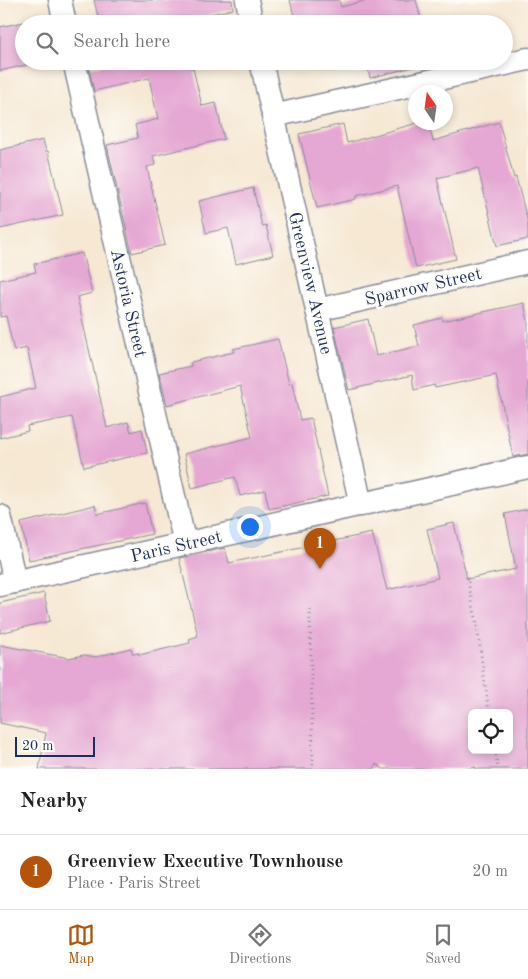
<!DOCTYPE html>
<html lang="en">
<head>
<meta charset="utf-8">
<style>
  :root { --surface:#fff; --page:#f6f6f6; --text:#222; --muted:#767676; --line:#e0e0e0; --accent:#b45309 }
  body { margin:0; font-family:"Old Standard TT",serif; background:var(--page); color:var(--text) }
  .controls { position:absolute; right:15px; bottom:15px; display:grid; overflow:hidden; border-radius:8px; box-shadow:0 2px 8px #0003 }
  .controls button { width:45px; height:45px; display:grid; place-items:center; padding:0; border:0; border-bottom:1px solid var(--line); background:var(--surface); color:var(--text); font:25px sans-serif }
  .compass { position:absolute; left:408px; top:85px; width:45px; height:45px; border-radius:50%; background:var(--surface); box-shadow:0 2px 8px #0003; rotate:347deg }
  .scale { position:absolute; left:15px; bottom:12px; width:80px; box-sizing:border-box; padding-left:5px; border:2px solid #1b2f5e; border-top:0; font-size:14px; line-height:18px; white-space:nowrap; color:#1b2f5e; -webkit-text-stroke:4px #fdfcf7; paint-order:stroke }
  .you { position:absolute; left:249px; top:526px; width:18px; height:18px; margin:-12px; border:4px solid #fff; border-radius:50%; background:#1a73e8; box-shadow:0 0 0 8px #1a73e833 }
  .badge { display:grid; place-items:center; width:32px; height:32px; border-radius:50%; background:var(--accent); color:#fff; font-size:16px; font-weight:700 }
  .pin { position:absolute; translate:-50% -41px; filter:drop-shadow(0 1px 2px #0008) }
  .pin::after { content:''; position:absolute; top:26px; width:18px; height:15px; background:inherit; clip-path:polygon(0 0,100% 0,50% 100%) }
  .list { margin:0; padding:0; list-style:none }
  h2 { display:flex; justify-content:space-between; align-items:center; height:65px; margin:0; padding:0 20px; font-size:21px }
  h2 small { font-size:16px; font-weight:400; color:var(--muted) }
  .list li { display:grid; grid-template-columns:32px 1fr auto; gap:15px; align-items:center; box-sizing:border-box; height:75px; padding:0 20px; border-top:1px solid var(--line) }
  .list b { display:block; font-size:19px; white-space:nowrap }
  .list p { margin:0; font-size:16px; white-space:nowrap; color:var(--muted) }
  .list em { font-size:16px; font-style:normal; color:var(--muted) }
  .icon { flex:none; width:28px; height:28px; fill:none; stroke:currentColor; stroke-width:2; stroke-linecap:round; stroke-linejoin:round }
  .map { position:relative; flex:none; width:528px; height:769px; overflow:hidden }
  .search { position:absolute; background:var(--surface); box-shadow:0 2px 8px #0003; left:15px; right:15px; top:15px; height:55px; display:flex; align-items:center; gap:12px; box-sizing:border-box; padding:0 18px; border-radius:28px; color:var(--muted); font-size:19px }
  .sheet { height:140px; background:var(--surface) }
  nav { display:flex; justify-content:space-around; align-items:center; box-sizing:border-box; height:70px; border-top:1px solid var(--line); background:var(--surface); font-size:14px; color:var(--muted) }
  nav a { display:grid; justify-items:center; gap:2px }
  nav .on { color:var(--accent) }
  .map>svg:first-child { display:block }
  .building { fill:#e5a7d3; fill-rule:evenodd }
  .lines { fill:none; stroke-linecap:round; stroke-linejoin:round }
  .street-casing { stroke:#888c98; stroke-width:25 }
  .path { stroke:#888c98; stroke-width:3; stroke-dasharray:1 4; stroke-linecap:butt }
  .street { stroke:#fff; stroke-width:22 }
  .labels { text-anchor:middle; stroke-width:5; stroke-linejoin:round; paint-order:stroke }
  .street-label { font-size:18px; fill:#1b2f5e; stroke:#fdfcf7 }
</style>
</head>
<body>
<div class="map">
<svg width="528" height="769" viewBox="0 0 528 769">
  <rect width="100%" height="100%" fill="#fdfcf7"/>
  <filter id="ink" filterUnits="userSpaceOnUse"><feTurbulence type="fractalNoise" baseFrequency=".02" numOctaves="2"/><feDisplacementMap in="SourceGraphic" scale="10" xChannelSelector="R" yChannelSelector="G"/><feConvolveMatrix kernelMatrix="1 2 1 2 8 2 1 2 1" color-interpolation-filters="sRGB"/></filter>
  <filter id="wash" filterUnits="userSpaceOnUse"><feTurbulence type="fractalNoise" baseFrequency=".0096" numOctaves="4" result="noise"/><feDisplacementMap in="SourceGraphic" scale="20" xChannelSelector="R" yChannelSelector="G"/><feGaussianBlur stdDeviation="1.12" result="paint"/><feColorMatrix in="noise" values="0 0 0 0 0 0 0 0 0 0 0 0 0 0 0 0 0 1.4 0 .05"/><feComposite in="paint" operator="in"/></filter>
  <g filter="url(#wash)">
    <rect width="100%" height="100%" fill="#f6e8d3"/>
    <g id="blocks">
      <g class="building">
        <polygon points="94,0 232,0 233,9 168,24 100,24"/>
        <polygon points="290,0 339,0 341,7 368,0 416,0 422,24 296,24"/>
        <polygon points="29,21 30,24 24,24 24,61 39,62 0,71 0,27"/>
        <polygon points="103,61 189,61 190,68 193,68 202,106 216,103 224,139 153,156 155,165 147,167 165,245 132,253 107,145 138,138 135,125 158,119 149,78 94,91 89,68 104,65"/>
        <polygon points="366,61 432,61 432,62 370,78"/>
        <polygon points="421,122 428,122 433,141 499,122 514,178 516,177 528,223 528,239 497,246 478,168 437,178 456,259 416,268 397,186 356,196 356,199 317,208 299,134 343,124 347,143"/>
        <polygon points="43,140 46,151 48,151 63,215 0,229 0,150"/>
        <polygon points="253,188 262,226 266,225 273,255 236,264 228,228 206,233 199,201"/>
        <polygon points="82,253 92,293 77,297 107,428 128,422 131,432 142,429 147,453 84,467 72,417 27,426 28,431 0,438 0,397 36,388 27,348 14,351 6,316 0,317 0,280 36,272 34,264"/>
        <polygon points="524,303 528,321 528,454 513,457 496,375 435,388 434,385 414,390 412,375 349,390 334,327 368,319 376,356 419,346 414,325 442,318 443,321"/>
        <polygon points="278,339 289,384 292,383 300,420 311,418 328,496 269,509 265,490 240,496 235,477 192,488 184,454 252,437 240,386 167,405 159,373 191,366 191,362 234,352 233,349"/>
        <polygon points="145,503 152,534 29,560 21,523 95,505 97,514"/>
        <path d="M 528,509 L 528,769 L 476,769 L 476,767 L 467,769 L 383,769 L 376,764 L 374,769 L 39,769 L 46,733 L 0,723 L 0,645 L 69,658 L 84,655 L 96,657 L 131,648 L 133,654 L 139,653 L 139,655 L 190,643 L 189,639 L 198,636 L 179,558 L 225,548 L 229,563 L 372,533 L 387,590 L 438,578 L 427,529 L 454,523 L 467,579 L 516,569 L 505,514 ZM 472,713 L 509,713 L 509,750 L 472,750 Z"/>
        <polygon points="44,593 50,621 0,633 0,603"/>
      </g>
    </g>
  </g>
  <g filter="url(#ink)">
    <use href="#blocks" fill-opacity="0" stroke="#888c98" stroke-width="1"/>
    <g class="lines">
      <g class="street-casing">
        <g id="street">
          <polyline points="60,0 65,24"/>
          <polyline points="247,0 252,24"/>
          <polyline points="74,61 185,544"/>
          <polyline points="261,61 361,505"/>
          <polyline points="273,116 528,59"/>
          <polyline points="317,310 528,262"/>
          <polyline points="0,516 15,582"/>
          <polyline points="0,585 528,467"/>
        </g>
      </g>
      <g class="path">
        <polyline points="467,577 476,619 489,713"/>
        <polyline points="310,609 313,769"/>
        <polyline points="495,750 498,769"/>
      </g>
      <use href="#street" class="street"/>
    </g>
  </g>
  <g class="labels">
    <g class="street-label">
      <text transform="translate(311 283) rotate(77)" y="6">Greenview Avenue</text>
      <text transform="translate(423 286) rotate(-13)" y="6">Sparrow Street</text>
      <text transform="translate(129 303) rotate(77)" y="6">Astoria Street</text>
      <text transform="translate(176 546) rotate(-13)" y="6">Paris Street</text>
    </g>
  </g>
</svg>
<div class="controls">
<button><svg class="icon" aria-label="locate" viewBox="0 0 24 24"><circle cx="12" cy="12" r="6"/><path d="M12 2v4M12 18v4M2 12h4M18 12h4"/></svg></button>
</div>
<svg class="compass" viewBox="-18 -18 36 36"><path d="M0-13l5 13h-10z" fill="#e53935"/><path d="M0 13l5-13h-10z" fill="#767676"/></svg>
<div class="scale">20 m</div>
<div class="you"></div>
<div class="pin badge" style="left:320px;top:569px">1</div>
<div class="search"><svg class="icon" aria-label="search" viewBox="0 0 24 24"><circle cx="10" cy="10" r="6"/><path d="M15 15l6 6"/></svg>Search here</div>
</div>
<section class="sheet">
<h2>Nearby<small></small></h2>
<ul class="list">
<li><span class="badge">1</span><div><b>Greenview Executive Townhouse</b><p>Place · Paris Street</p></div><em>20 m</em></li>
</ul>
</section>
<nav>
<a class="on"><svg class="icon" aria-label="map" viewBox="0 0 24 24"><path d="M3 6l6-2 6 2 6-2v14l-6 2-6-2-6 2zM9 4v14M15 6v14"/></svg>Map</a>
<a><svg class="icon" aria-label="directions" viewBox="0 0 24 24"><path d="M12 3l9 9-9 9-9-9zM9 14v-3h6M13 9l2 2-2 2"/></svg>Directions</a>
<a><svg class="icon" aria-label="saved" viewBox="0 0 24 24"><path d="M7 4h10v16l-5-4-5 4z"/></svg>Saved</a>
</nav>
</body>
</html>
